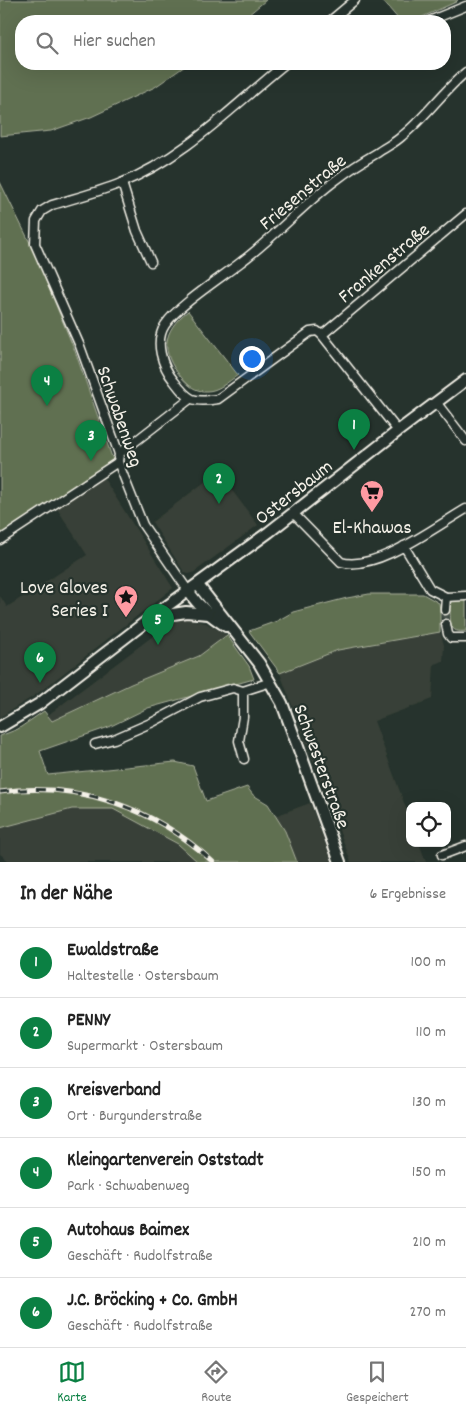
<!DOCTYPE html>
<html lang="de">
<head>
<meta charset="utf-8">
<style>
  :root { --surface:#fff; --page:#f6f6f6; --text:#222; --muted:#767676; --line:#e0e0e0; --accent:#0b8043 }
  body { margin:0; font-family:Dekko,sans-serif; background:var(--page); color:var(--text) }
  .controls { position:absolute; right:15px; bottom:15px; display:grid; overflow:hidden; border-radius:10px; box-shadow:0 5px 20px #0002 }
  .controls button { width:45px; height:45px; display:grid; place-items:center; padding:0; border:0; border-bottom:1px solid var(--line); background:var(--surface); color:var(--text); font:25px sans-serif }
  .you { position:absolute; left:251px; top:358px; width:18px; height:18px; margin:-12px; border:4px solid #fff; border-radius:50%; background:#1a73e8; box-shadow:0 0 0 8px #1a73e833 }
  .badge { display:grid; place-items:center; width:32px; height:32px; border-radius:50%; background:var(--accent); color:#fff; font-size:16px; font-weight:700 }
  .pin { position:absolute; translate:-50% -41px; filter:drop-shadow(0 1px 2px #0008) }
  .pin::after { content:''; position:absolute; top:26px; width:18px; height:15px; background:inherit; clip-path:polygon(0 0,100% 0,50% 100%) }
  .list { margin:0; padding:0; list-style:none }
  h2 { display:flex; justify-content:space-between; align-items:center; height:65px; margin:0; padding:0 20px; font-size:21px }
  h2 small { font-size:16px; font-weight:400; color:var(--muted) }
  .list li { display:grid; grid-template-columns:32px 1fr auto; gap:15px; align-items:center; box-sizing:border-box; height:70px; padding:0 20px; border-top:1px solid var(--line) }
  .list b { display:block; font-size:19px; white-space:nowrap }
  .list p { margin:0; font-size:16px; white-space:nowrap; color:var(--muted) }
  .list em { font-size:16px; font-style:normal; color:var(--muted) }
  .icon { flex:none; width:28px; height:28px; fill:none; stroke:currentColor; stroke-width:2; stroke-linecap:round; stroke-linejoin:round }
  .map { position:relative; flex:none; width:466px; height:862px; overflow:hidden }
  .search { position:absolute; background:var(--surface); box-shadow:0 5px 20px #0002; left:15px; right:15px; top:15px; height:55px; display:flex; align-items:center; gap:12px; box-sizing:border-box; padding:0 18px; border-radius:20px; color:var(--muted); font-size:19px }
  .sheet { height:485px; background:var(--surface) }
  nav { display:flex; justify-content:space-around; align-items:center; box-sizing:border-box; height:70px; border-top:1px solid var(--line); background:var(--surface); font-size:14px; color:var(--muted) }
  nav a { display:grid; justify-items:center; gap:2px }
  nav .on { color:var(--accent) }
  .map>svg:first-child { display:block }
  .built { fill:#384137 }
  .green { fill:#617051; stroke:#aab09c }
  .lines { fill:none; stroke-linecap:round; stroke-linejoin:round }
  .minor-tunnel { stroke:#455049; stroke-width:8; stroke-dasharray:8 4; stroke-linecap:butt }
  .minor-casing { stroke:#f4f1e8; stroke-width:11 }
  .tertiary-casing { stroke:#f4f1e8; stroke-width:14 }
  .minor { stroke:#26332d; stroke-width:8 }
  .tertiary { stroke:#26332d; stroke-width:10 }
  .rail-casing { stroke:#f4f1e8; stroke-width:5 }
  .rail { stroke:#26332d; stroke-width:3; stroke-dasharray:9; stroke-linecap:butt }
  .labels { text-anchor:middle; stroke-width:4.5; stroke-linejoin:round; paint-order:stroke }
  .street-label { font-size:20px; fill:#f4f1e8; stroke:#26332d }
  .poi-label { font-size:20px; fill:#f4f1e8; stroke:#26332d }
</style>
</head>
<body>
<div class="map">
<svg width="466" height="862" viewBox="0 0 466 862">
  <rect width="100%" height="100%" fill="#26332d"/>
  <filter id="ink" filterUnits="userSpaceOnUse"><feTurbulence type="fractalNoise" baseFrequency=".02" numOctaves="2"/><feDisplacementMap in="SourceGraphic" scale="10" xChannelSelector="R" yChannelSelector="G"/><feConvolveMatrix kernelMatrix="1 2 1 2 8 2 1 2 1" color-interpolation-filters="sRGB"/></filter>
  <g filter="url(#ink)">
    <g class="built">
      <polygon points="218,472 258,525 193,573 188,574 184,572 152,522"/>
      <polygon points="103,477 173,588 37,694 0,717 0,596 7,607 87,555 56,507"/>
      <polygon points="187,619 206,623 227,635 199,656 131,684 52,721 48,715 169,624 178,620"/>
      <polygon points="440,632 444,645 443,661 434,664 432,699 374,721 410,819 410,843 419,843 426,862 351,862 280,673 338,650"/>
      <polygon points="310,803 332,862 297,862 285,831 275,816"/>
      <polygon points="72,809 114,809 178,844 198,862 10,862 0,854 0,828"/>
    </g>
    <g class="green">
      <polygon points="0,0 266,0 241,21 21,21 21,64 188,64 155,87 91,117 51,131 0,136"/>
      <polygon points="382,0 458,0 456,2 413,21 400,21"/>
      <polygon points="0,182 31,245 75,351 113,460 0,535"/>
      <path d="M 188,311 L 238,375 C 228,382 218,391 207,391 C 195,392 188,385 181,377 C 160,352 162,331 188,311 Z"/>
      <polygon points="369,594 423,594 439,603 440,610 440,632 338,650 280,673 249,631 277,621 293,612 347,598"/>
      <path d="M 466,597 L 466,631 C 449,633 451,625 450,610 L 448,610 C 450,600 457,599 466,597 Z"/>
      <polygon points="227,635 249,666 254,679 148,708 109,727 40,751 48,775 175,762 193,766 206,801 247,787 253,795 268,804 285,831 297,862 198,862 178,844 113,809 72,809 0,828 0,736 18,729 44,711 52,721 131,684 199,656"/>
    </g>
    <g class="lines">
      <polyline class="minor-tunnel" points="445,610 446,624"/>
      <g class="minor-casing">
        <g id="minor">
          <polyline points="330,21 355,0"/>
          <polyline points="429,21 466,6"/>
          <polyline points="122,183 137,231 151,262"/>
          <polyline points="322,335 466,214"/>
          <polyline points="436,402 466,441"/>
          <path d="M 398,431 L 322,335 L 317,331 L 310,332 L 218,399 C 193,403 189,401 174,381 C 162,366 154,342 165,325 C 177,306 222,277 241,262 C 275,237 302,205 336,180 C 349,170 363,161 377,153 C 385,147 395,143 402,136 C 426,117 443,91 466,72"/>
          <polyline points="119,454 190,399"/>
          <path d="M 293,513 L 341,562 C 376,572 435,527 466,509"/>
          <polyline points="0,540 118,462"/>
          <polyline points="404,546 430,589 446,597 466,596"/>
          <path d="M 189,592 L 143,525 L 118,462 L 119,454 L 80,346 L 35,244 L 36,221 L 42,211 L 52,205 C 75,198 99,192 121,183 C 184,158 233,106 285,64"/>
          <polyline points="445,610 446,597"/>
          <polyline points="446,624 448,634 451,638 466,638"/>
          <polyline points="95,744 114,739 153,722 200,697 233,688 243,691"/>
          <polyline points="244,759 239,741 243,717 243,691 271,682"/>
          <polyline points="442,855 466,846"/>
        </g>
      </g>
      <g class="tertiary-casing">
        <g id="tertiary">
          <polyline points="198,585 259,663 282,703 340,862"/>
          <path d="M 189,592 C 199,607 211,616 226,626"/>
          <polyline points="154,617 186,612 208,614"/>
          <polyline points="0,727 39,704 152,617 269,532 398,431 466,380"/>
        </g>
      </g>
      <use href="#minor" class="minor"/>
      <use href="#tertiary" class="tertiary"/>
      <g class="rail-casing">
        <path id="rail" d="M 0,792 C 79,781 155,808 213,862"/>
      </g>
      <use href="#rail" class="rail"/>
    </g>
  </g>
  <defs>
    <g id="supermarket-pin" transform="scale(1.25)"><path d="M0 17L-7.5 6A9.5 9.5 0 1 1 7.5 6Z" fill="#ff9aa2" stroke="#26332d"/><path d="M-6-5.5h2.5l.6 2H6L4.5 2H-2.5L-4.4-4H-6ZM-1.5 3.2a1.3 1.3 0 1 0 .1 0ZM3 3.2a1.3 1.3 0 1 0 .1 0Z" fill="#111"/></g>
    <g id="sight-pin" transform="scale(1.25)"><path d="M0 17L-7.5 6A9.5 9.5 0 1 1 7.5 6Z" fill="#ff9aa2" stroke="#26332d"/><path d="M0-6L1.8-2.2L6-1.7L2.9 1.2L3.7 5.4L0 3.3L-3.7 5.4L-2.9 1.2L-6-1.7L-1.8-2.2Z" fill="#111"/></g>
  </defs>
  <g fill-rule="evenodd">
    <use href="#supermarket-pin" x="372" y="492"/>
    <use href="#sight-pin" x="126" y="597"/>
  </g>
  <g class="labels">
    <g class="street-label">
      <text transform="translate(302 191) rotate(-40)" y="7">Friesenstraße</text>
      <text transform="translate(383 262) rotate(-40)" y="7">Frankenstraße</text>
      <text transform="translate(121 416) rotate(71)" y="7">Schwabenweg</text>
      <text transform="translate(293 491) rotate(-38)" y="7">Ostersbaum</text>
      <text transform="translate(323 766) rotate(70)" y="7">Schwesterstraße</text>
    </g>
    <g class="poi-label">
      <text x="372" y="533">El-Khawas</text>
      <text x="108" y="593" text-anchor="end">Love Gloves<tspan x="108" dy="23">Series I</tspan></text>
    </g>
  </g>
</svg>
<div class="controls">
<button><svg class="icon" aria-label="locate" viewBox="0 0 24 24"><circle cx="12" cy="12" r="6"/><path d="M12 2v4M12 18v4M2 12h4M18 12h4"/></svg></button>
</div>
<div class="you"></div>
<div class="pin badge" style="left:354px;top:450px">1</div>
<div class="pin badge" style="left:219px;top:504px">2</div>
<div class="pin badge" style="left:91px;top:461px">3</div>
<div class="pin badge" style="left:47px;top:406px">4</div>
<div class="pin badge" style="left:158px;top:645px">5</div>
<div class="pin badge" style="left:40px;top:683px">6</div>
<div class="search"><svg class="icon" aria-label="search" viewBox="0 0 24 24"><circle cx="10" cy="10" r="6"/><path d="M15 15l6 6"/></svg>Hier suchen</div>
</div>
<section class="sheet">
<h2>In der Nähe<small>6 Ergebnisse</small></h2>
<ul class="list">
<li><span class="badge">1</span><div><b>Ewaldstraße</b><p>Haltestelle · Ostersbaum</p></div><em>100 m</em></li>
<li><span class="badge">2</span><div><b>PENNY</b><p>Supermarkt · Ostersbaum</p></div><em>110 m</em></li>
<li><span class="badge">3</span><div><b>Kreisverband</b><p>Ort · Burgunderstraße</p></div><em>130 m</em></li>
<li><span class="badge">4</span><div><b>Kleingartenverein Oststadt</b><p>Park · Schwabenweg</p></div><em>150 m</em></li>
<li><span class="badge">5</span><div><b>Autohaus Baimex</b><p>Geschäft · Rudolfstraße</p></div><em>210 m</em></li>
<li><span class="badge">6</span><div><b>J.C. Bröcking + Co. GmbH</b><p>Geschäft · Rudolfstraße</p></div><em>270 m</em></li>
</ul>
</section>
<nav>
<a class="on"><svg class="icon" aria-label="map" viewBox="0 0 24 24"><path d="M3 6l6-2 6 2 6-2v14l-6 2-6-2-6 2zM9 4v14M15 6v14"/></svg>Karte</a>
<a><svg class="icon" aria-label="directions" viewBox="0 0 24 24"><path d="M12 3l9 9-9 9-9-9zM9 14v-3h6M13 9l2 2-2 2"/></svg>Route</a>
<a><svg class="icon" aria-label="saved" viewBox="0 0 24 24"><path d="M7 4h10v16l-5-4-5 4z"/></svg>Gespeichert</a>
</nav>
</body>
</html>
